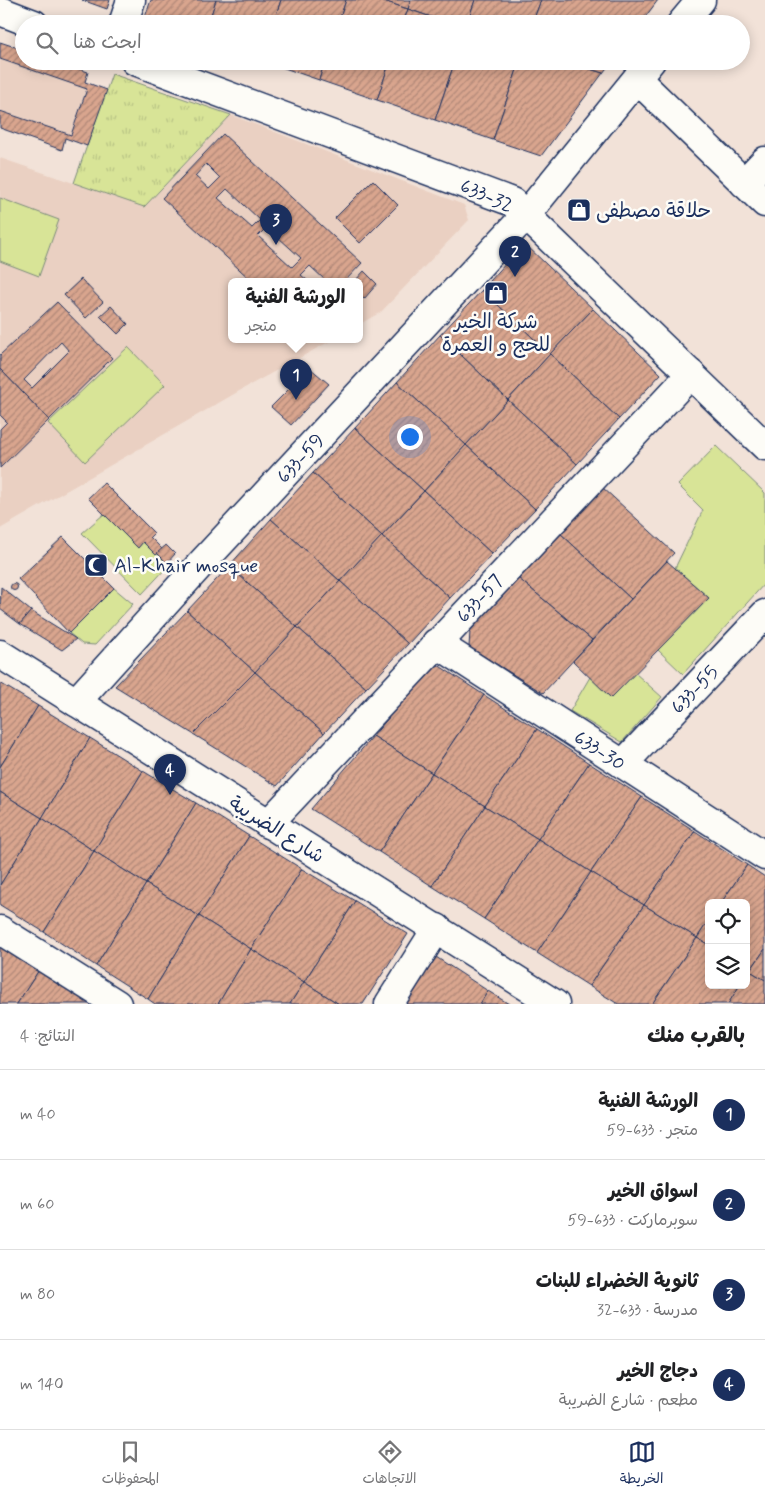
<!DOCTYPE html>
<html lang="ar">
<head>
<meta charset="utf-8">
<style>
  :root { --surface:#fff; --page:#f6f6f6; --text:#202124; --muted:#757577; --line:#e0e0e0; --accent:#1b2f5e }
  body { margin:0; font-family:Mynerve,"Playpen Sans Arabic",sans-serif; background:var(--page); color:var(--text); direction:rtl }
  .controls { position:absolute; right:15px; bottom:15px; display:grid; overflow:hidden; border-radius:8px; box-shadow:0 2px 12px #0003 }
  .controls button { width:45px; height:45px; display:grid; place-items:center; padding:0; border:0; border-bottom:1px solid var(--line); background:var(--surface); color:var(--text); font:25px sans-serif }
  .you { position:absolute; left:409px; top:436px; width:18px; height:18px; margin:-12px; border:4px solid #fff; border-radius:50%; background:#1a73e8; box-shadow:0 0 0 8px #1a73e833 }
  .badge { display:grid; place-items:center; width:32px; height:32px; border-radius:50%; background:var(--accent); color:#fff; font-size:16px; font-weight:700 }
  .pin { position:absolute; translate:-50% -41px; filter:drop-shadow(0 1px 2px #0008) }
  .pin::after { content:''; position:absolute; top:26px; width:18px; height:15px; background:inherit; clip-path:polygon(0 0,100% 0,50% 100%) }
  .popup { position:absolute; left:228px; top:278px; width:135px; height:65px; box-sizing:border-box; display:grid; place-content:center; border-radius:8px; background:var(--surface); filter:drop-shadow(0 1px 4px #0005); font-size:16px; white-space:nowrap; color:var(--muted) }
  .popup b { font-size:19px; color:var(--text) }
  .popup::after { content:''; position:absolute; left:50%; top:100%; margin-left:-10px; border:10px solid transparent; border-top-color:var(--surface) }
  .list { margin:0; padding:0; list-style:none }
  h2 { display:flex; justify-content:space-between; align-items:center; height:65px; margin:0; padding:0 20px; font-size:21px }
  h2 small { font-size:16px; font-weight:400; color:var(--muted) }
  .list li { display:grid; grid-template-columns:32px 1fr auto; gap:15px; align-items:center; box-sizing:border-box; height:90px; padding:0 20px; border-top:1px solid var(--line) }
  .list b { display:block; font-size:19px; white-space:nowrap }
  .list p { margin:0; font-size:16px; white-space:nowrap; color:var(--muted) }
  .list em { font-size:16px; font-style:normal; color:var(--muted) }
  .icon { flex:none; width:28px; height:28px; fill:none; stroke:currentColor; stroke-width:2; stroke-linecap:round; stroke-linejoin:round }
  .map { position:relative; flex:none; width:765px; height:1004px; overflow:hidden; direction:ltr }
  .search { position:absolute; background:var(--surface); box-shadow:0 2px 12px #0003; left:15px; right:15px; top:15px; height:55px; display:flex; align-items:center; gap:12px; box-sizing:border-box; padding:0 18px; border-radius:28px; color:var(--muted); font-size:19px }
  .sheet { height:425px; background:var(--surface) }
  nav { display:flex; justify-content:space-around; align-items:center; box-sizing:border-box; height:70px; border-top:1px solid var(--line); background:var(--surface); font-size:14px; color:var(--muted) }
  nav a { display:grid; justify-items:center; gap:2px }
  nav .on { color:var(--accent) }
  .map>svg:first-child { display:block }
  .built { fill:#ead0c2 }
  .green { fill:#d8e497; stroke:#7a8a7a }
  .park { fill:url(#park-tufts); stroke:#7a8a7a }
  .building { fill:url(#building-hatch); stroke:#1b2f5e; fill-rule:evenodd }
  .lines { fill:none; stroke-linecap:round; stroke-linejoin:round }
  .minor-casing { stroke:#1b2f5e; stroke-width:31 }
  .minor { stroke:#fdfcf7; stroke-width:28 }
  .labels { text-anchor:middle; stroke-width:5; stroke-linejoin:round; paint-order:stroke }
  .street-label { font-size:20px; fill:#1b2f5e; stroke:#fdfcf7 }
  .poi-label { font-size:20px; fill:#1b2f5e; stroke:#fdfcf7; text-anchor:start }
</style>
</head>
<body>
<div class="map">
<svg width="765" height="1004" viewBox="0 0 765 1004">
  <defs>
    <pattern id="park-tufts" width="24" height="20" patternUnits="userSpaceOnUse" patternTransform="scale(1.25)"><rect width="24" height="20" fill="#d8e497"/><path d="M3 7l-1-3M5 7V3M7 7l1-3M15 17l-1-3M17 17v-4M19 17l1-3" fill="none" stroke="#b9c485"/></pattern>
    <pattern id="building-hatch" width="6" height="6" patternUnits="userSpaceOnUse" patternTransform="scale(1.25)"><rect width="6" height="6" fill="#d9a58e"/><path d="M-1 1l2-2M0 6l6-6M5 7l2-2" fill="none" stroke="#af8777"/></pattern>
  </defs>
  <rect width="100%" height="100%" fill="#f2e2d8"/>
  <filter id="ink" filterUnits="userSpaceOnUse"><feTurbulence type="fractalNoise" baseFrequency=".02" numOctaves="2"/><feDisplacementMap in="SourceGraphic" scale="10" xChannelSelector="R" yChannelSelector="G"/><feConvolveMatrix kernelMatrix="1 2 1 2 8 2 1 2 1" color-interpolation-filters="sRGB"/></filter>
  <g filter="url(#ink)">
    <g class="built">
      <polygon points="0,42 24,50 24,61 56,61 88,72 85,82 107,90 87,146 66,138 62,150 0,128"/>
      <polygon points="231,115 464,205 469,220 381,312 360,324 360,281 232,281 232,339 334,339 248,386 0,529 0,158 144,207"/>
    </g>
    <g class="green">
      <polygon points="0,198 59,220 39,276 0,261"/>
      <polygon points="128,347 165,385 85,462 48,423"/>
      <polygon points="716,446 765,493 765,583 683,674 658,650 709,598 675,568 703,510 678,485"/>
      <polygon points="104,514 138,548 143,542 169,565 142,594 82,533"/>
      <polygon points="114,588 133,604 95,645 82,644 69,633"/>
      <polygon points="635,673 662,697 622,742 570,711 590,677"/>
    </g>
    <polygon class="park" points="112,74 231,115 144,207 74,183"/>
    <g class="building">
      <polygon points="82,0 110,0 107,9"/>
      <polygon points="151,0 216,0 208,24 155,24 144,20"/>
      <polygon points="216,0 281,0 273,24 208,24"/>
      <polygon points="281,0 346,0 338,24 273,24"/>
      <polygon points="346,0 381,0 408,9 403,24 338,24"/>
      <polygon points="381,0 411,0 408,9"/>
      <polygon points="411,0 475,0 467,24 451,24 408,9"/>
      <polygon points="475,0 541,0 532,24 467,24"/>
      <polygon points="541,0 658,0 640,24 532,24"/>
      <polygon points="408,9 451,24 403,24"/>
      <polygon points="0,42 24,50 24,61 56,61 88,72 85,82 107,90 87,146 65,138 62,150 0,128 0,111 71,135 87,89 0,59"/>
      <polygon points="264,61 325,61 319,80"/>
      <polygon points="325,61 390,61 377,100 319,80"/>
      <polygon points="390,61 455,61 435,120 377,100"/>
      <polygon points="455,61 520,61 493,140 435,120"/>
      <polygon points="520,61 564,61 603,73 541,156 493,140"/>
      <polygon points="564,61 612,61 603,73"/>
      <path d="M 223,134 L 362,263 L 345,281 L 324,281 L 325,280 L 310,266 L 301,275 L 308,281 L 252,281 L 162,198 ZM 206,164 L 220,178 L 209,189 L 195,176 ZM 227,189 L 260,220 L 252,228 L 218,198 ZM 267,227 L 301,258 L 292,267 L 258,236 Z"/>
      <polygon points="373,180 398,205 360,243 335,218"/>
      <polygon points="524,243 593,309 550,354 482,290"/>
      <polygon points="364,271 377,284 364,299 360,295 360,281 355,281"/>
      <polygon points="81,279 103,302 86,318 64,295"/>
      <polygon points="482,290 550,354 508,400 440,335"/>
      <path d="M 57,302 L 112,358 L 49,420 L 0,369 L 0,355 ZM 61,342 L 69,351 L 32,388 L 24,380 Z"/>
      <polygon points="111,306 128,324 118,334 100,316"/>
      <polygon points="593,309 661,374 619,419 550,354"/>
      <polygon points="440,335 508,400 466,445 397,382"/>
      <polygon points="550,354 619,419 577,464 508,400"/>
      <polygon points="310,368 329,384 291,425 271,407"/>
      <polygon points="0,369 49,420 0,468 0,429 7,422 0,415"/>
      <polygon points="397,382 466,445 424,491 355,428"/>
      <polygon points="508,400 577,464 535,509 466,445"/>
      <polygon points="355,428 424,491 382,536 313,473"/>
      <polygon points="466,445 535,509 492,554 424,491"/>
      <polygon points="313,473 382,536 340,581 271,519"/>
      <polygon points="104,483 154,533 150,537 162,549 156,555 143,542 138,548 88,498"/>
      <polygon points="602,487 674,553 631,599 560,533"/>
      <polygon points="424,491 492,554 450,598 382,536"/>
      <polygon points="271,519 340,581 297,627 229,566"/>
      <polygon points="560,533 631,599 592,640 518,578"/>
      <polygon points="382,536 450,598 408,644 340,581"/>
      <polygon points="63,537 114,588 69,633 18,579"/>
      <polygon points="166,545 175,554 167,563 157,553"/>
      <polygon points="667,561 709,598 611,698 573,661"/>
      <polygon points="229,566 297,627 255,672 187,611"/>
      <polygon points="518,578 592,640 543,693 469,647 470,631"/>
      <polygon points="340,581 408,644 366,688 297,627"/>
      <circle cx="14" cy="587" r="3.5"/>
      <polygon points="1,587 31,611 20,624 0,609"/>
      <polygon points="31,611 76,639 62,650 20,624"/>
      <polygon points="187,611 255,672 193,734 115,686"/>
      <polygon points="297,627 366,688 324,733 255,672"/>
      <polygon points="435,663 484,695 432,773 373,736"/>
      <polygon points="255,672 324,733 277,786 193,734"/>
      <polygon points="0,683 38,706 0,767"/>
      <polygon points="484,695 537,729 485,806 432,773"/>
      <polygon points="38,706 90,738 42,818 0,792 0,767"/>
      <polygon points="537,729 589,763 538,839 485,806"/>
      <polygon points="373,736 432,773 379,852 311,809"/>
      <polygon points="90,738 143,771 94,851 42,818"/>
      <polygon points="589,763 642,797 591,872 538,839"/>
      <polygon points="143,771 196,803 146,884 94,851"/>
      <polygon points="432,773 485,806 432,886 379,852"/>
      <polygon points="0,792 42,818 0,885"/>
      <polygon points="642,797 695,831 644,905 591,872"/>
      <polygon points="196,803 249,836 199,916 146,884"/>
      <polygon points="485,806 538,839 484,919 432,886"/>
      <polygon points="42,818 94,851 44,932 0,905 0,885"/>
      <polygon points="695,831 747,865 721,903 709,903 709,920 697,938 644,905"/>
      <polygon points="249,836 302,869 251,949 199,916"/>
      <polygon points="538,839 591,872 537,953 484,919"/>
      <polygon points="94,851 146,884 96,966 44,932"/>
      <polygon points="747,865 765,877 765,949 750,971 746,969 746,903 721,903"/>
      <polygon points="302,869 355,901 304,982 251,949"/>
      <polygon points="591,872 644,905 589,986 537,953"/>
      <polygon points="146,884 199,916 148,999 96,966"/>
      <polygon points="355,901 408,934 363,1004 339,1004 304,982"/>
      <polygon points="644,905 697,938 652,1004 618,1004 589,986"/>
      <polygon points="199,916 251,949 218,1004 155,1004 148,999"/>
      <polygon points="709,920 709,945 697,938"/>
      <polygon points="697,938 709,945 709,985 740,985 728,1004 652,1004"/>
      <polygon points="0,945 39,970 17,1004 0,1004"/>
      <polygon points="251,949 304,982 290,1004 218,1004"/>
      <polygon points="765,949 765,980 750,971"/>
      <polygon points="436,957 488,991 480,1004 406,1004"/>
      <polygon points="39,970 92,1004 17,1004"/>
      <polygon points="750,971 765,980 765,1004 728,1004 740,985 746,985 746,976"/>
      <polygon points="304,982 339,1004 290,1004"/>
      <polygon points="488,991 509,1004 480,1004"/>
    </g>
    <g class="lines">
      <g class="minor-casing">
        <g id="minor">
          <polyline points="0,11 34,24"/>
          <polyline points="123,24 131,0"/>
          <polyline points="681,24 701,0"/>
          <polyline points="135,61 512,202 765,446"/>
          <polyline points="637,79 765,203"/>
          <polyline points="744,183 765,161"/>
          <polyline points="436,643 765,856"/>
          <polyline points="0,654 555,1004"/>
          <polyline points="76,702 198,567 526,215 651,61"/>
          <polyline points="623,764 765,614"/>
          <polyline points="268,824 691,374"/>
          <polyline points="0,930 117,1004"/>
          <polyline points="389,1004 437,928"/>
        </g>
      </g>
      <use href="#minor" class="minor"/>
    </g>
  </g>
  <defs>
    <g id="shop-square" transform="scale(1.25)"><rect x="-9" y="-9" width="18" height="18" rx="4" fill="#1b2f5e" stroke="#fdfcf7"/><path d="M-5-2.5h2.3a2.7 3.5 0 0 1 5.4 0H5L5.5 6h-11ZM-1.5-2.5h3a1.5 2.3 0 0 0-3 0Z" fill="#fff"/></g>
    <g id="mosque-square" transform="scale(1.25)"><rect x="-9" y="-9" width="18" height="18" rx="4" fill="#1b2f5e" stroke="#fdfcf7"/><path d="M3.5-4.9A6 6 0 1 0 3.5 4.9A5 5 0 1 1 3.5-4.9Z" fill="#fff"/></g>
  </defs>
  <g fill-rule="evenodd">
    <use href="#shop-square" x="579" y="210"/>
    <use href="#shop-square" x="496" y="293"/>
    <use href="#mosque-square" x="96" y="565"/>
  </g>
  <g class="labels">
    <g class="street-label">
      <text transform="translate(487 195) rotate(24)" y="7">633-32</text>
      <text transform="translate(300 458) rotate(-47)" y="7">633-59</text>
      <text transform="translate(479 598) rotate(-47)" y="7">633-57</text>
      <text transform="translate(694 689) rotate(-46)" y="7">633-55</text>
      <text transform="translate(600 750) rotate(33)" y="7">633-30</text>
      <text transform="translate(277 829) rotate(32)" y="7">شارع الضريبة</text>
    </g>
    <g class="poi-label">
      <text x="596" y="217">حلاقة مصطفى</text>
      <text x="496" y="328" text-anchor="middle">شركة الخير<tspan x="496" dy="23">للحج و العمرة</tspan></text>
      <text x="114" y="572">Al-Khair mosque</text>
    </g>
  </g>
</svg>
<div class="controls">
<button><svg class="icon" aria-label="locate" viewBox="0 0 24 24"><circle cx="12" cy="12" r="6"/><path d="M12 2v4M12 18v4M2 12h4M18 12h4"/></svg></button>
<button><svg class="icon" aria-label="layers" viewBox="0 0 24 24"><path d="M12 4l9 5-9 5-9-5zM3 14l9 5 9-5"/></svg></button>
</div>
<div class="you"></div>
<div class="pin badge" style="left:296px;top:400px">1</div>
<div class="popup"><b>الورشة الفنية</b>متجر</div>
<div class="pin badge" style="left:515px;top:277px">2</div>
<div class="pin badge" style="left:276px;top:245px">3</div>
<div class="pin badge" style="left:170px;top:795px">4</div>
<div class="search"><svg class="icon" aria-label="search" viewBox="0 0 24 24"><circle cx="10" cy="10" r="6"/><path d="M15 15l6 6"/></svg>ابحث هنا</div>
</div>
<section class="sheet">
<h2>بالقرب منك<small>النتائج: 4</small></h2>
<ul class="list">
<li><span class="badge">1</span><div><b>الورشة الفنية</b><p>متجر · 633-59</p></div><em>40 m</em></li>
<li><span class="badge">2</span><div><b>اسواق الخير</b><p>سوبرماركت · 633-59</p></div><em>60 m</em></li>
<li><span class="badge">3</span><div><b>ثانوية الخضراء للبنات</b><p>مدرسة · 633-32</p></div><em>80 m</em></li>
<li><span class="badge">4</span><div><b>دجاج الخير</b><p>مطعم · شارع الضريبة</p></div><em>140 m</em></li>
</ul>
</section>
<nav>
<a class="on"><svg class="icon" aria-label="map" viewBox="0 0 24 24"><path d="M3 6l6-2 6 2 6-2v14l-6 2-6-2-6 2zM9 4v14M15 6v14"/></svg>الخريطة</a>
<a><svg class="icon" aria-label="directions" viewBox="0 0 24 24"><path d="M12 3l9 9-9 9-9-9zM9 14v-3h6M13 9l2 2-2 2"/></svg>الاتجاهات</a>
<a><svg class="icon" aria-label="saved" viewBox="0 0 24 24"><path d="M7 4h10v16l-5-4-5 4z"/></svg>المحفوظات</a>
</nav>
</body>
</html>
